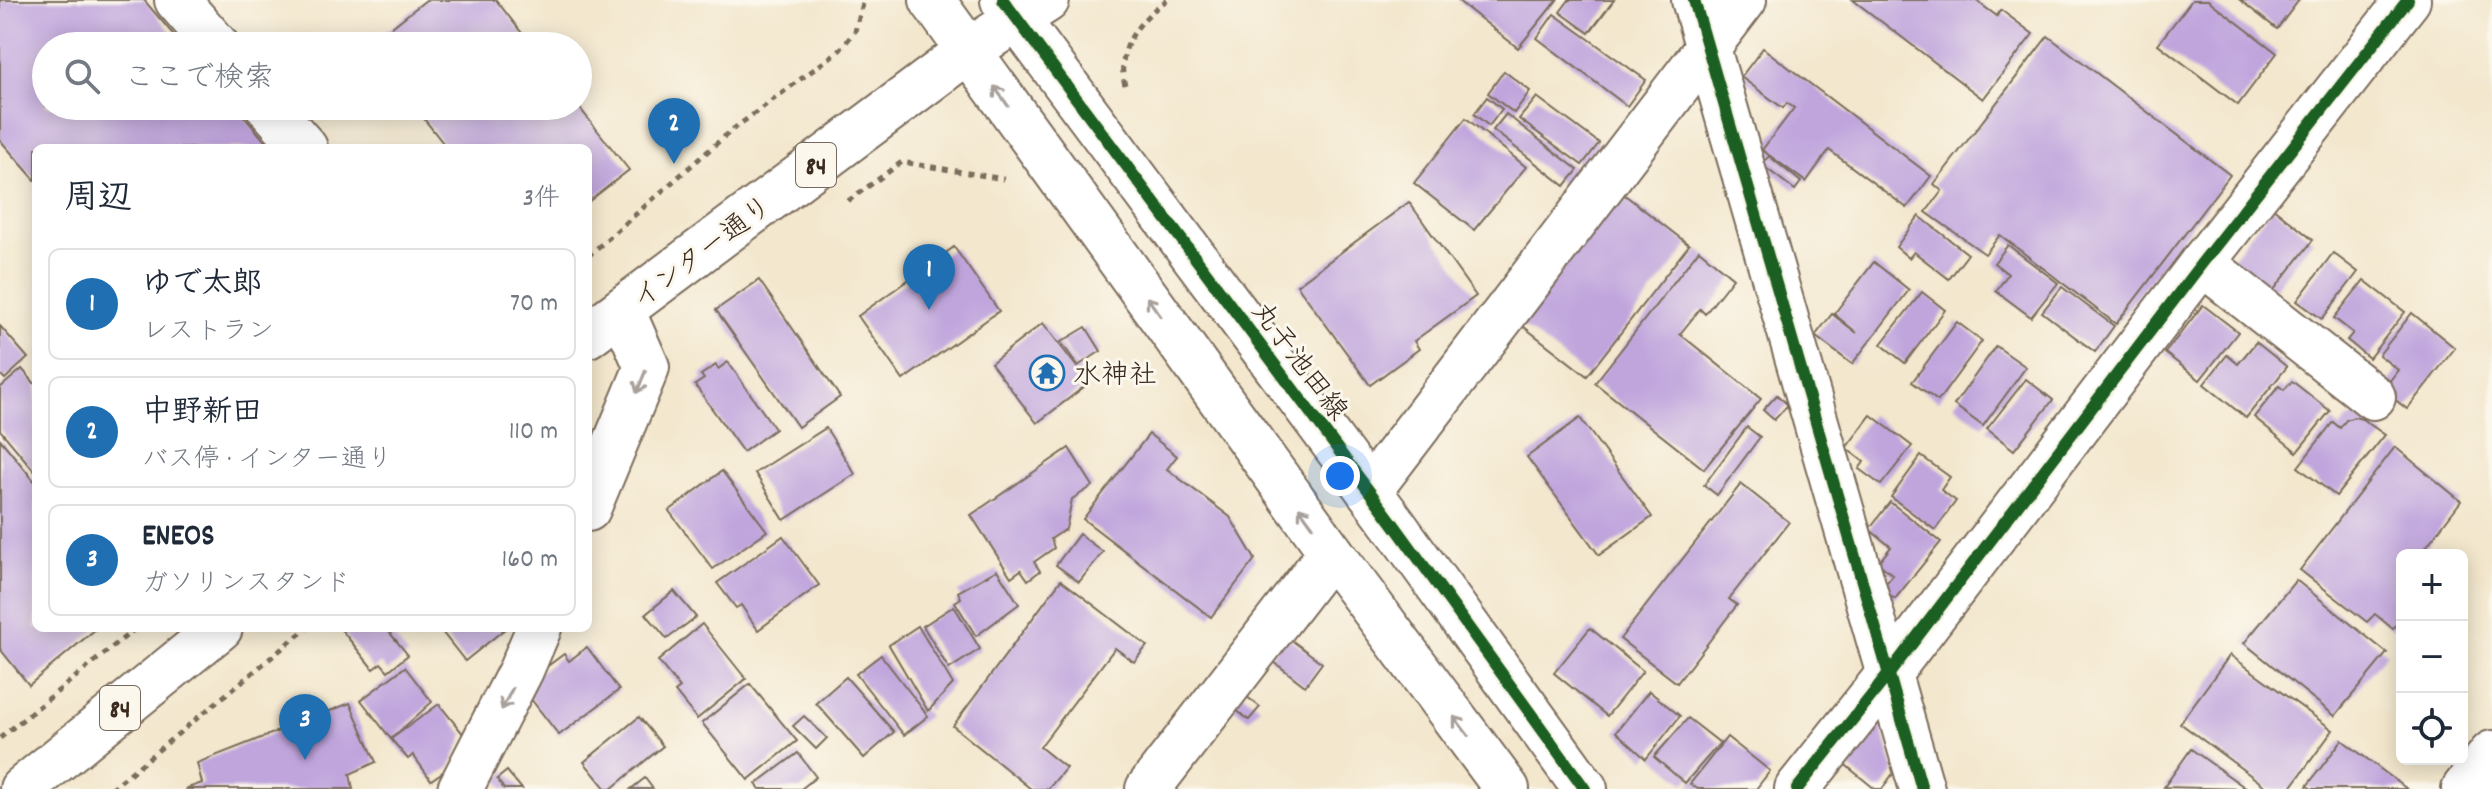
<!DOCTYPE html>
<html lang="ja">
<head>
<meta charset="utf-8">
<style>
  :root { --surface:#fff; --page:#f2f2f3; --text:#1f2937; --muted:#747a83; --line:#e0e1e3; --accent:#1f6fb2 }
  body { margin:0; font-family:Dekko,"Klee One",sans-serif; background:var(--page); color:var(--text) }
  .controls { position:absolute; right:24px; bottom:24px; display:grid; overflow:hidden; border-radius:12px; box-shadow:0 4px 20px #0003 }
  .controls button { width:72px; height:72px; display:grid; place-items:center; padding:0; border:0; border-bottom:2px solid var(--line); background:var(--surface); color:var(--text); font:40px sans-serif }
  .you { position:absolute; left:1340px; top:476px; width:28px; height:28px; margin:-20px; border:6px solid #fff; border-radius:50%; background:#1a73e8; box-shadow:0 0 0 12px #1a73e833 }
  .badge { display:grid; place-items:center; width:52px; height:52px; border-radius:50%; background:var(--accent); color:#fff; font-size:26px; font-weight:700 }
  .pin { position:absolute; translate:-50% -66px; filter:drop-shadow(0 2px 4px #0008) }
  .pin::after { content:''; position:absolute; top:42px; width:28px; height:24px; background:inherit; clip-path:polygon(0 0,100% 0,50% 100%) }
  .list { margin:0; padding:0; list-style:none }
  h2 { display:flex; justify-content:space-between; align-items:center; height:104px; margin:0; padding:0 32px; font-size:34px }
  h2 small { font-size:26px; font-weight:400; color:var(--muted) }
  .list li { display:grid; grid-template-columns:52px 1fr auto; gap:24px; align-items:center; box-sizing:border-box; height:112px; margin:0 16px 16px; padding:0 16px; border:2px solid var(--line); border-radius:12px }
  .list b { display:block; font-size:30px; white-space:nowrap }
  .list p { margin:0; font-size:26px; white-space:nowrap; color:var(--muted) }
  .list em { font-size:26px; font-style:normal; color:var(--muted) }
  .icon { flex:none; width:44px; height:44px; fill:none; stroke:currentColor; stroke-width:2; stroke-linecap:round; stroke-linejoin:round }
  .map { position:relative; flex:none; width:2492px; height:789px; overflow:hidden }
  .search { position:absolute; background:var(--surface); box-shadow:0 4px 20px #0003; left:32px; top:32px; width:560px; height:88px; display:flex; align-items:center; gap:20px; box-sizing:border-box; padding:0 28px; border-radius:44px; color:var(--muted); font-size:30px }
  .panel { position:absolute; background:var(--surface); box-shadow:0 4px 20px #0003; left:32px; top:144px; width:560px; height:488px; border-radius:12px }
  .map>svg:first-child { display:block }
  .building { fill:#c0a5dd }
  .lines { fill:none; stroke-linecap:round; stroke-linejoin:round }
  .minor-casing { stroke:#7b6c5b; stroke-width:48 }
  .major-casing { stroke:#7b6c5b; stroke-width:48 }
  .path { stroke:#7b6c5b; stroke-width:5; stroke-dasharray:6 6; stroke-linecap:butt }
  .minor { stroke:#fff; stroke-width:44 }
  .major { stroke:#fff; stroke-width:44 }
  .cycleway-casing { stroke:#fbf7ec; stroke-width:17 }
  .cycleway { stroke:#1b5e20; stroke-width:12 }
  .oneway { stroke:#a79f9a }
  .labels { text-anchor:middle; stroke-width:6; stroke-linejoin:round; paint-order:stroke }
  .shield { fill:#fbf7ec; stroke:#75685c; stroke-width:2 }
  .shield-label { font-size:26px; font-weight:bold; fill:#3b2a1e }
  .street-label { font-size:28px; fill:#3b2a1e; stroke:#fbf7ec }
  .poi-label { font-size:28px; fill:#3b2a1e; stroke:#fbf7ec; text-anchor:start }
</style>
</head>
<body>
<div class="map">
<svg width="2492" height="789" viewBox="0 0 2492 789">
  <rect width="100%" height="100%" fill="#fbf7ec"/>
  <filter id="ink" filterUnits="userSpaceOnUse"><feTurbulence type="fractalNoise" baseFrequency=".0125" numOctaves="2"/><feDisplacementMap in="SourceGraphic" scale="16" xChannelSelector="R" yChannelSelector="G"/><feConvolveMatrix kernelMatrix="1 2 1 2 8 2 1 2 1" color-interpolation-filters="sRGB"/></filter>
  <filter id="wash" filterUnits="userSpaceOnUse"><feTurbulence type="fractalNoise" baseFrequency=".006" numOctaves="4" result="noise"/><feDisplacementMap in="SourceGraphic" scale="32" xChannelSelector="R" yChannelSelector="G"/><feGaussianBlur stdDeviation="1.8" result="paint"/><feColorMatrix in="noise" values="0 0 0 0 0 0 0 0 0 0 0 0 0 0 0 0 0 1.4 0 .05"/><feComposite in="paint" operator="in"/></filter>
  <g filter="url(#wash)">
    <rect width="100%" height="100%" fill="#f3e7cd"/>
    <g id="blocks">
      <g class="building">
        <polygon points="0,0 144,0 183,46 46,46 46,106 235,106 271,148 36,148 36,181 0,140"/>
        <polygon points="426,0 496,0 532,46 368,46"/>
        <polygon points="1457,0 1557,0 1518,48"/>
        <polygon points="1569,0 1614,0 1589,33 1560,12"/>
        <polygon points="1853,0 1975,0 1997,16 2001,10 2033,34 1983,99"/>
        <polygon points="2192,0 2208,0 2277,53 2238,105 2158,44"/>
        <polygon points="2240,0 2299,0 2277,29"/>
        <polygon points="1554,14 1646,80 1627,106 1537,38"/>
        <polygon points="2048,36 2230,175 2116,324 2000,235 1985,254 1926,212 1942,191 1934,184"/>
        <polygon points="1763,48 1931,176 1907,208 1829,150 1806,182 1762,150 1794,108 1787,103 1783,108 1741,77"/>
        <polygon points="1504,71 1530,91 1514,113 1488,93"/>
        <polygon points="1487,97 1502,109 1489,126 1474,114"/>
        <polygon points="1537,97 1599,143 1582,165 1519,119"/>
        <polygon points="414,106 578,106 629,170 588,202 588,148 447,148"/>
        <polygon points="1506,114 1578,170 1565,186 1493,130"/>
        <polygon points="1466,118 1526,167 1474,230 1414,183"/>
        <polygon points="1769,156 1801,182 1795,190 1762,165"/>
        <polygon points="1621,192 1689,245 1587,376 1519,323"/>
        <polygon points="1409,202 1476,296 1414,341 1419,349 1370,385 1297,285"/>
        <polygon points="2272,207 2313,240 2273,291 2232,258"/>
        <polygon points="1919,216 1968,254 1949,279 1914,252 1909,258 1896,247"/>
        <polygon points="2008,245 2058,283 2031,317 1996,291 2008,274 1994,263"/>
        <polygon points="954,247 999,311 903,380 858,316"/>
        <polygon points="1699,250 1733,278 1705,314 1700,309 1680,334 1761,399 1704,469 1595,383"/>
        <polygon points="2333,253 2358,272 2322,319 2297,301"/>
        <polygon points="1874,262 1909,290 1852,364 1815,336 1832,314 1857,333 1834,314"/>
        <polygon points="759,280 840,397 798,427 716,310"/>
        <polygon points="2364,280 2405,312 2369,358 2347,340 2353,333 2334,318"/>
        <polygon points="2062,287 2114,326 2095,352 2042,312"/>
        <polygon points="1922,292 1945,310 1905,363 1881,344"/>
        <polygon points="2203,305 2238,332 2200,380 2165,353"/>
        <polygon points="2412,313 2455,348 2407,409 2383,390 2398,370 2379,355"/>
        <polygon points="1957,322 1982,341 1938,401 1912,382"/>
        <polygon points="1043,323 1089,383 1037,423 991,363"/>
        <polygon points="0,326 28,358 5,379 0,374"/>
        <polygon points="1086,327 1101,351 1078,366 1061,342"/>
        <polygon points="2256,342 2287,367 2246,418 2204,384 2227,355 2238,364"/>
        <polygon points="1996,346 2026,367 1983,426 1954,405"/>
        <polygon points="728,362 775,429 743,452 695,385 704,379 701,375 716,365 718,369"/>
        <polygon points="22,369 36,385 36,473 0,430 0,388"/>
        <polygon points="2026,379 2053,400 2014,450 1987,429"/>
        <polygon points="2292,381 2330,411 2297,452 2254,417 2279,386 2284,390"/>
        <polygon points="1777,395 1788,405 1774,420 1763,410"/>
        <polygon points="1871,415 1912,446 1881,485 1859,469 1864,462 1846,448"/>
        <polygon points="2354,417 2362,419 2385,435 2336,496 2298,467 2333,422 2340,428 2346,420"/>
        <polygon points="1580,418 1652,517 1599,555 1527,457"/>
        <polygon points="1747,427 1760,437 1717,495 1704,485"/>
        <polygon points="826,428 855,474 784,520 755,473"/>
        <polygon points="1149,434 1177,456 1167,469 1230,517 1255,559 1211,617 1083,519"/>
        <polygon points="0,439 36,483 36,628 97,628 29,685 0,649"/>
        <polygon points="2395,447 2461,501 2420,555 2402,555 2402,617 2393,629 2375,614 2367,622 2300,570"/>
        <polygon points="1069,448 1093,486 1072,499 1066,529 1051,539 1054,548 1034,562 1040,571 1028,580 1021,570 1011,577 971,515"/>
        <polygon points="1921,456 1950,477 1941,490 1956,501 1935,530 1891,497"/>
        <polygon points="722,471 767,531 713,569 669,511"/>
        <polygon points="1741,484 1789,522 1729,599 1737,605 1677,683 1620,639"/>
        <polygon points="1890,502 1941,542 1895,599 1881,589 1893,575 1878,563 1891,547 1869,529"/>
        <polygon points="1079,534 1103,552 1079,582 1056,565"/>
        <polygon points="783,536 819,585 758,630 741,605 736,608 717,583"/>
        <polygon points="997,570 1019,604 976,636 955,602 961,598 958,592"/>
        <polygon points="1061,580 1147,646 1134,662 1115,648 1040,747 1066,768 1048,789 1031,789 953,726"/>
        <polygon points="2296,580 2387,653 2335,716 2244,643"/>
        <polygon points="674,591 696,617 667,639 646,614"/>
        <polygon points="954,606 980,649 949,669 923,626"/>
        <polygon points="702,624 746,679 697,719 675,692 680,688 658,661"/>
        <polygon points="918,626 953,684 928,711 889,645"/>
        <polygon points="340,628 386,628 408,655 388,671 381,663 373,669"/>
        <polygon points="439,628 506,628 465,661"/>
        <polygon points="1590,628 1643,671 1607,716 1554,673"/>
        <polygon points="1286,636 1322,663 1305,686 1269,658"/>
        <polygon points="587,647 619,690 559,735 527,694 537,674 564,654 569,661"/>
        <polygon points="881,655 928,716 904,735 856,674"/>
        <polygon points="2230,655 2333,730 2290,789 2269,789 2180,723"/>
        <polygon points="405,667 432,702 391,739 439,704 464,735 450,767 431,780 413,755 408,759 391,739 361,700"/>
        <polygon points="846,677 894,732 864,758 816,703"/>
        <polygon points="750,684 797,741 748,780 702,723"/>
        <polygon points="1649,691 1680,716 1646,759 1616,732"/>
        <polygon points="1242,693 1260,707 1249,720 1231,706"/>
        <polygon points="350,703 376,762 350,774 353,789 185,789 202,783 197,763"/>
        <polygon points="1878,713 1894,772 1882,789 1875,789 1842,762"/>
        <polygon points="804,716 827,738 816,749 793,726"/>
        <polygon points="639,717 663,746 611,789 606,789 584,762"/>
        <polygon points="1688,718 1720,743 1685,783 1654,757"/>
        <polygon points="1727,737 1770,771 1756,789 1698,789 1690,784"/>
        <polygon points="2342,740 2407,789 2312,789 2307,786"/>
        <polygon points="2191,749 2247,789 2164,787"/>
        <polygon points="798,753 816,777 801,789 760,789 756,784"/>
        <polygon points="507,771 522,789 504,789 497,779"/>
        <polygon points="645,778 653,789 631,789"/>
      </g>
    </g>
  </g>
  <g filter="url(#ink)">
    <use href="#blocks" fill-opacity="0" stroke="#7b6c5b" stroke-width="2"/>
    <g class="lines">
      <g class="minor-casing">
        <g id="minor">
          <polyline points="177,0 217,46"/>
          <polyline points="932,0 1331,552 1507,789"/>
          <polyline points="1003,0 1395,526 1585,789"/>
          <polyline points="1694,0 1922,789"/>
          <polyline points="268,106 305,148"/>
          <polyline points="2202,263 2373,397"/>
          <polyline points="1369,491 1744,0"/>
          <polyline points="588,509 647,367 622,310"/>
          <polyline points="460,789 521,670 539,628"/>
          <polyline points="1148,789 1331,552"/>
          <polyline points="1797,789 1888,675 2202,263 2408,0"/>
          <polyline points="2464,789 2492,753"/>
        </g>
      </g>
      <g class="major-casing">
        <g id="major">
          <polyline points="588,335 968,51 1047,0"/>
          <polyline points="22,789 220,628"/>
        </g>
      </g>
      <g class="path">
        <path d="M 1125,85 C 1115,50 1139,19 1167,0"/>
        <polyline points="848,201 902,162 1004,179"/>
        <polyline points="588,256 732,130 840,50 855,31 864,0"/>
        <polyline points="0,738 136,628"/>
        <polyline points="111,789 307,628"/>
      </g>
      <use href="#minor" class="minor"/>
      <use href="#major" class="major"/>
      <g class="cycleway-casing">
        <g id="cycleway">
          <polyline points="1003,0 1395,526 1585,789"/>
          <polyline points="1694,0 1922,789"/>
          <polyline points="1797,789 1888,675 2202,263 2408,0"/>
        </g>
      </g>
      <use href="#cycleway" class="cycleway"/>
    </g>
    <defs><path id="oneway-shaft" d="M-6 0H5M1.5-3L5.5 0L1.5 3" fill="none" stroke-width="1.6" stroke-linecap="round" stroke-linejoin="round" transform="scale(2)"/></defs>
    <g class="oneway">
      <use href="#oneway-shaft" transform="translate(1001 96) rotate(-126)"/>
      <use href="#oneway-shaft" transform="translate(1154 307) rotate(-126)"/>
      <use href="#oneway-shaft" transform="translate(641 382) rotate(112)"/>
      <use href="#oneway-shaft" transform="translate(1306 517) rotate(-126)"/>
      <use href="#oneway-shaft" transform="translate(507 699) rotate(117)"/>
      <use href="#oneway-shaft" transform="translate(1461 726) rotate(-127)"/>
    </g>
  </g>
  <defs>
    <g id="temple-ring" transform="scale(1.8)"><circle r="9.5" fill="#fbf7ec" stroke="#1f6fb2" stroke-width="1.5"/><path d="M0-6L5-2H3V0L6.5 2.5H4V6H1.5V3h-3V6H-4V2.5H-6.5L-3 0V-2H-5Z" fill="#1f6fb2"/></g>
  </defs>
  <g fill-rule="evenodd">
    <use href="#temple-ring" x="1047" y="373"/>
  </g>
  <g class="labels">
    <g class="shield">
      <rect x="796" y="143" width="40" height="44" rx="6"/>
      <rect x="100" y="686" width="40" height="44" rx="6"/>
    </g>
    <g class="shield-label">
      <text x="816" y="174">84</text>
      <text x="120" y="717">84</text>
    </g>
    <g class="street-label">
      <text transform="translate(701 251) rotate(-37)" y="10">インター通り</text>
      <text transform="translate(1301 360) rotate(53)" y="10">丸子池田線</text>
    </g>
    <g class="poi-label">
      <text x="1073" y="383">水神社</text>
    </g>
  </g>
</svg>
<div class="controls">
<button>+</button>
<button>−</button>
<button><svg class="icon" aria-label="locate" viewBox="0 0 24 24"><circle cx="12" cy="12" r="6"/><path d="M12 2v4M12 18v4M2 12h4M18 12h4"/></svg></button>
</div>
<div class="you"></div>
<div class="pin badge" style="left:929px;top:310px">1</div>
<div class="pin badge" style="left:674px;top:164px">2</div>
<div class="pin badge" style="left:305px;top:760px">3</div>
<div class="search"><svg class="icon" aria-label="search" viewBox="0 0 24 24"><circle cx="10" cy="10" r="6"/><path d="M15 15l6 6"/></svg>ここで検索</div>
<section class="panel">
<h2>周辺<small>3件</small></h2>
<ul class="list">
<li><span class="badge">1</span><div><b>ゆで太郎</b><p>レストラン</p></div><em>70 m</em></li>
<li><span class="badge">2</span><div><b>中野新田</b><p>バス停 · インター通り</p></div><em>110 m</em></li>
<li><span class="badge">3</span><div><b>ENEOS</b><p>ガソリンスタンド</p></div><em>160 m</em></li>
</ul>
</section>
</div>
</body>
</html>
